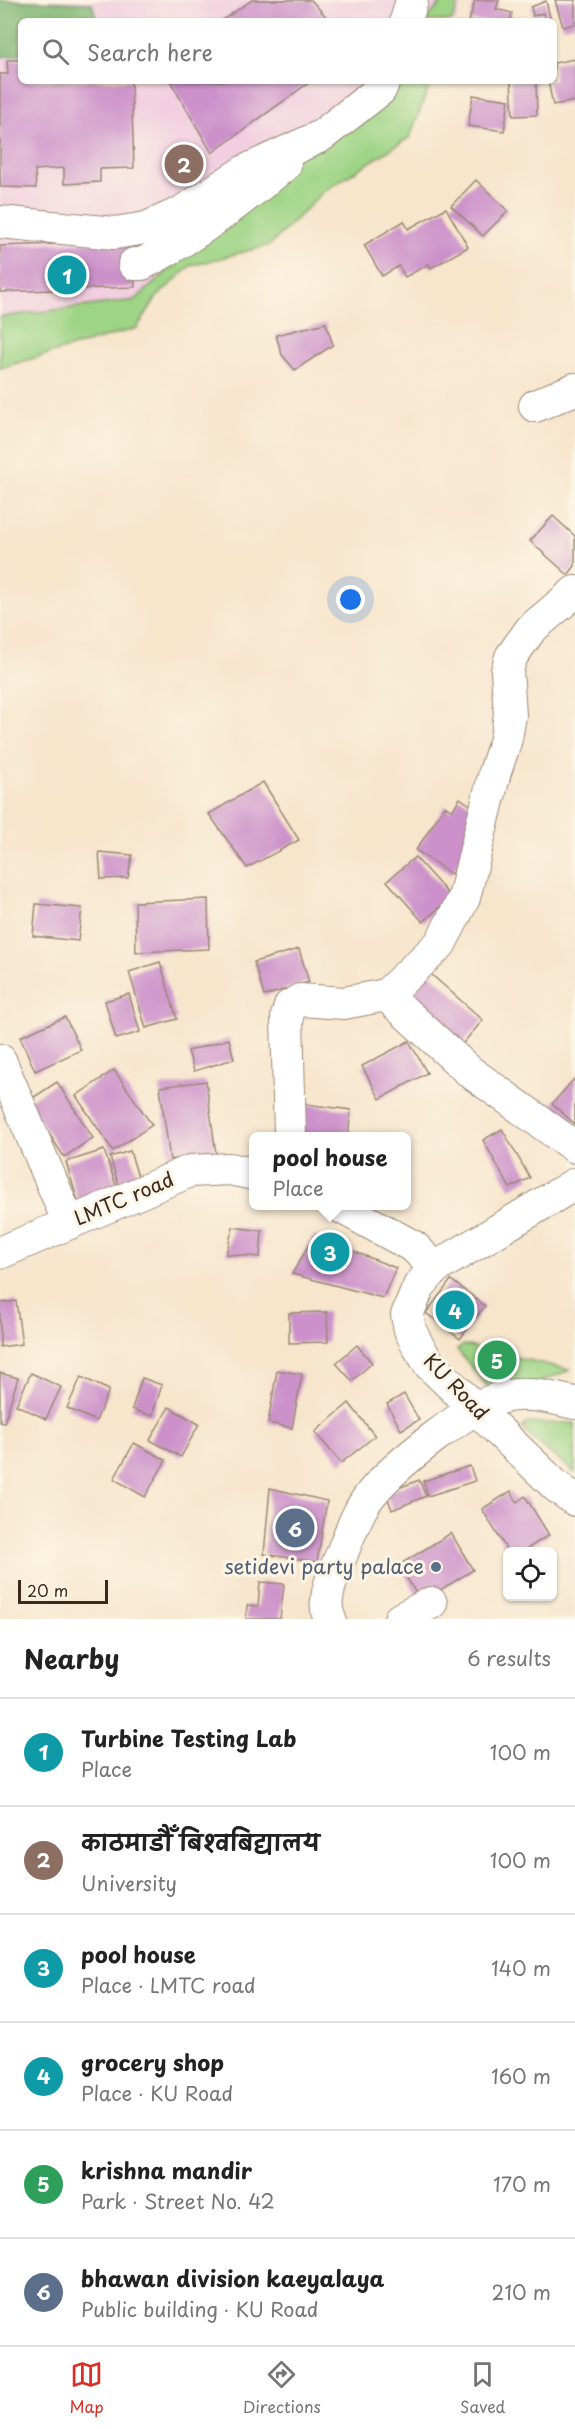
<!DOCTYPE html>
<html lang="en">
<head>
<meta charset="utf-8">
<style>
  :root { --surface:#fff; --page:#f6f6f6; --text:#222; --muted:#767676; --line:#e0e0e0; --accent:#d93025 }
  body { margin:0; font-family:"Playpen Sans","Playpen Sans Deva",sans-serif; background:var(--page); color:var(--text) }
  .controls { position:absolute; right:18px; bottom:18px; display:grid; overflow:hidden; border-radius:9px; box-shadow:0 2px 4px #0004 }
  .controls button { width:54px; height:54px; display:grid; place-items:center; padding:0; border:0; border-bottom:2px solid var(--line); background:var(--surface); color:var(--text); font:30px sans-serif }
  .scale { position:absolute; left:18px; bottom:15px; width:90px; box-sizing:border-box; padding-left:6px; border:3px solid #3b2a1e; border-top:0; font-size:16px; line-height:21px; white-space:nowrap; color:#3b2a1e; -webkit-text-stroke:4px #fcf5e5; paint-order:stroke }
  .you { position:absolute; left:351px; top:600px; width:21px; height:21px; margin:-15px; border:4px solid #fff; border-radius:50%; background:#1a73e8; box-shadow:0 0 0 9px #1a73e833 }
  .badge { display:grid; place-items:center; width:39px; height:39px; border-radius:50%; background:var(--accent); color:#fff; font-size:20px; font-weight:700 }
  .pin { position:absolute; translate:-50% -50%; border:3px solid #fff; box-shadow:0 2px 6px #0006 }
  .popup { position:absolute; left:249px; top:1132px; width:162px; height:78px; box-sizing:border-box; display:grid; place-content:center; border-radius:9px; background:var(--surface); filter:drop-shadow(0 2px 4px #0005); font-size:20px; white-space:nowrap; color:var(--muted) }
  .popup b { font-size:22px; color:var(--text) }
  .popup::after { content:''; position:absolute; left:50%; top:100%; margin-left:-12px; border:12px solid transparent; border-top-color:var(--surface) }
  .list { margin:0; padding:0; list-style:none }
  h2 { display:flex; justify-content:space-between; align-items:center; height:78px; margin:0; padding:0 24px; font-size:26px }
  h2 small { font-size:20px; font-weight:400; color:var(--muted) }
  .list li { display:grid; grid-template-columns:39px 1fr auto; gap:18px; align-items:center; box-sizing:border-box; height:108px; padding:0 24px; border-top:2px solid var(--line) }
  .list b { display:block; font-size:22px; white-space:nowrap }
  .list p { margin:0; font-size:20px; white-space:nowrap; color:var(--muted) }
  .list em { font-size:20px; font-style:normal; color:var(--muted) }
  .icon { flex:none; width:33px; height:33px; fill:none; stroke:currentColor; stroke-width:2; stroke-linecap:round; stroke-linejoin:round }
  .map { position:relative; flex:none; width:575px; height:1619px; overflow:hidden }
  .search { position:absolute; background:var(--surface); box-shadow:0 2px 4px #0004; left:18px; right:18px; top:18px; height:66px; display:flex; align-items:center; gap:15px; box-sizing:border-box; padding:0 21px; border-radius:9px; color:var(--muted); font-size:22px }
  .sheet { height:726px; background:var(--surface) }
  nav { display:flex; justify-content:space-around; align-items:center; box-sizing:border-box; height:84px; border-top:2px solid var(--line); background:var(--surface); font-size:16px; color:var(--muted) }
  nav a { display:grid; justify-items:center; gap:3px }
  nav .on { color:var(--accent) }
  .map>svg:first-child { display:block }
  .built { fill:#f2cfe0 }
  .green { fill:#9ed485; stroke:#6c7f52; stroke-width:1.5 }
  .forest { fill:#7eb672; stroke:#5c7048; stroke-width:1.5 }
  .building { fill:#cc91ca }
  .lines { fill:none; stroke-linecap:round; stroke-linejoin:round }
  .minor-casing { stroke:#998875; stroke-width:34 }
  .minor { stroke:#fff; stroke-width:32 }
  .service-dot { fill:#5c6f8a; stroke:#fcf5e5; stroke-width:2 }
  .labels { text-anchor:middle; stroke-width:6; stroke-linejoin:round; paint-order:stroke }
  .street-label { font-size:20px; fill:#3b2a1e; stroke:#fcf5e5 }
  .service-label { font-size:20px; fill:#4e5e75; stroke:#fcf5e5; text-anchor:end }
</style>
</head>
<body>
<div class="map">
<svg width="575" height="1619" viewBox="0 0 575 1619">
  <rect width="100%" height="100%" fill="#fcf5e5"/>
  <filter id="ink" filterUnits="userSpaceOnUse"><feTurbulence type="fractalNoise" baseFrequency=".0167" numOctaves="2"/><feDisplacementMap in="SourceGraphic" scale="12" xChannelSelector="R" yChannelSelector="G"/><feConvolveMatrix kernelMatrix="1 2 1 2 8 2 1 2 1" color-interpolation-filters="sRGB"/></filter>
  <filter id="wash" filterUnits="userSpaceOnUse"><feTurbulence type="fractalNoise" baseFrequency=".008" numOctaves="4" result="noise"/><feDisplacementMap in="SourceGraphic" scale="24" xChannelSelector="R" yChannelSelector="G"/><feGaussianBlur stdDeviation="1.35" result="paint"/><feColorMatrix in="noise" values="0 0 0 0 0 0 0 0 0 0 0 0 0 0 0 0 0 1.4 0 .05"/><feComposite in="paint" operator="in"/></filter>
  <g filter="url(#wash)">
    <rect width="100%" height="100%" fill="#f7e5cc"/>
    <polygon class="built" points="0,0 464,0 456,21 21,21 21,81 432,81 410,137 324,191 270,245 190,266 156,298 137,328 0,368"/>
    <g class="green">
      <polygon points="444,0 460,0 452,21 425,21"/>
      <polygon points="371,81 431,81 410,137 324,191 270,245 190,266 156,298 137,328 0,368 0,317 135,300 332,124"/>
      <polygon points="464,1345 570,1370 535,1384 488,1387 457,1350"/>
      <path d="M 527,1423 L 575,1423 L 575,1473 C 558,1458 537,1445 522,1428 Z"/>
    </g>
    <polygon class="forest" points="0,0 92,3 97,21 21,21 21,55 0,57"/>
    <g id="blocks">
      <g class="building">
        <polygon points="252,0 311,0 330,21 221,21"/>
        <polygon points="475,0 499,0 496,9 512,13 510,21 469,21"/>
        <polygon points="555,0 575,0 575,24 563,27"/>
        <polygon points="546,1 551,21 545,21 543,13 533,16 531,7"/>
        <polygon points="575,59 575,101 553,105 548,81 554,81 554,63"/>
        <polygon points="7,60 21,60 21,81 131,81 134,168 100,169 100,182 64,184 64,168 35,170 36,188 0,187 0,74 8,74"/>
        <polygon points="170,81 311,81 212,153"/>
        <polygon points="511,81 536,81 537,115 513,116"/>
        <polygon points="473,95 509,100 504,131 468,126"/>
        <polygon points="476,180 508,211 483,236 451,206"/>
        <polygon points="446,208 468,247 431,268 429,264 405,277 399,266 382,276 364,245 404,221 408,229"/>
        <polygon points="134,241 135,287 0,292 0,246"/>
        <polygon points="326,323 333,345 295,370 282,355 276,335"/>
        <polygon points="553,516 575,536 575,566 568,575 530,541"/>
        <polygon points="263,782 299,840 247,868 209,814"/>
        <polygon points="460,798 480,812 468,849 451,874 416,850 445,806 452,811"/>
        <polygon points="99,852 132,855 128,878 101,879"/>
        <polygon points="415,857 451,897 423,922 387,881"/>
        <polygon points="208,899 209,949 136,952 135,902"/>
        <polygon points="36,904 82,908 78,941 33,936"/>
        <polygon points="299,949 309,982 264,996 254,962"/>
        <polygon points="160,962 177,1019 146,1028 129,972"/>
        <polygon points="424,968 483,1020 458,1049 399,997"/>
        <polygon points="129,994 140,1032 116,1039 105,1001"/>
        <polygon points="65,1017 81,1050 35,1071 20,1037"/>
        <polygon points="229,1039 234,1059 194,1071 188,1051"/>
        <polygon points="409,1041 427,1073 380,1099 362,1066"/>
        <polygon points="114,1070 152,1125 113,1151 76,1096"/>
        <polygon points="575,1078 575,1124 552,1104"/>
        <polygon points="206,1081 216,1154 170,1160 160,1087"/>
        <polygon points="57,1082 93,1138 64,1157 28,1101"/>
        <polygon points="305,1104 351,1110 348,1136 301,1136"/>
        <polygon points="502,1129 530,1178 510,1188 483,1140"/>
        <polygon points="104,1150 119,1195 80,1208 66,1162"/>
        <polygon points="130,1151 140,1183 120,1190 110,1157"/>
        <polygon points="233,1227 262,1231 260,1257 226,1254"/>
        <polygon points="314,1236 396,1268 383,1298 292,1274"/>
        <polygon points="451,1280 485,1306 460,1339 426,1313"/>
        <polygon points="16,1301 22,1344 0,1347 0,1303"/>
        <polygon points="327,1312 328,1342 289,1343 289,1313"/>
        <polygon points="357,1345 372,1363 352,1381 336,1363"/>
        <polygon points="277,1370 302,1374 292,1428 268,1423"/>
        <polygon points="0,1373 18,1378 4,1423 0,1422"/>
        <polygon points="31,1373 61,1387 46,1419 16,1405"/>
        <polygon points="81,1377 109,1390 96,1421 67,1408"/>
        <polygon points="142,1378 162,1385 152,1416 132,1409"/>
        <polygon points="404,1394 419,1420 401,1430 387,1404"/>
        <polygon points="349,1403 375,1436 341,1463 315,1432"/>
        <polygon points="169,1407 199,1424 181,1457 150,1440"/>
        <polygon points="134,1443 166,1460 145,1497 114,1479"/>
        <polygon points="470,1466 475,1481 428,1496 423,1481"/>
        <polygon points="419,1480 426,1496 392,1510 386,1493"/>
        <polygon points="270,1488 327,1501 317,1562 264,1554"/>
        <polygon points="511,1491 517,1502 525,1496 549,1535 522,1552 508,1552 482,1509"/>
        <polygon points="451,1533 473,1570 421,1602 399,1565"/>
        <polygon points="260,1582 284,1584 280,1619 246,1619 247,1605 258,1606"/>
      </g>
    </g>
  </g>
  <g filter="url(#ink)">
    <use href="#blocks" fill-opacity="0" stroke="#998875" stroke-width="1.5"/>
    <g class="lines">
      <g class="minor-casing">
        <g id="minor">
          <polyline points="406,21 412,0"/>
          <polyline points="0,222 115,233 146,228 182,212 245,171 321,136 380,90 384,81"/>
          <path d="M 134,264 L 142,264 C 195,237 239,202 285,165"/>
          <polyline points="535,406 575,389"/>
          <polyline points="386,995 469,1071 575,1147"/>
          <polyline points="0,1060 69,1223"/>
          <polyline points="290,1136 287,1017 290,1006 300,1000 344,1003 386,995 440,944 464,898 495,772 506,739 510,715 507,671 511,657 531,629 575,592"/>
          <polyline points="575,1184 435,1268 419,1286 407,1315 410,1330 418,1346 430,1365 556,1486 575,1500"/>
          <polyline points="339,1206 414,1247 435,1268"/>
          <polyline points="0,1253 190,1171 229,1169 254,1174"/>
          <path d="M 330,1619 C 321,1603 332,1578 338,1563 C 348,1540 356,1512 372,1493 C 393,1467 471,1404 503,1397 C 527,1391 552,1398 575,1403"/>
          <polyline points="400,1619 431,1603"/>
        </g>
      </g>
      <use href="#minor" class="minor"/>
    </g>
  </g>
  <circle class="service-dot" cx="436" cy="1567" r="6"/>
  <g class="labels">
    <g class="street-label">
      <text transform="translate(124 1199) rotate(-23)" y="7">LMTC road</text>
      <text transform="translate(456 1387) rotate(46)" y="7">KU Road</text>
    </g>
    <g class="service-label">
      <text x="424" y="1574">setidevi party palace</text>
    </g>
  </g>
</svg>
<div class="controls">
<button><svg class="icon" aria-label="locate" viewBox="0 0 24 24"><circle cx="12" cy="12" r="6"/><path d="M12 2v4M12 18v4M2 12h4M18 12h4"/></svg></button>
</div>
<div class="scale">20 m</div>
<div class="you"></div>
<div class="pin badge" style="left:67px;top:275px;background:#0f9aa8">1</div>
<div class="pin badge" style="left:184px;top:164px;background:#8d6e63">2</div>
<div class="pin badge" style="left:330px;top:1252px;background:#0f9aa8">3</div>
<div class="popup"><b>pool house</b>Place</div>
<div class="pin badge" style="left:455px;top:1310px;background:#0f9aa8">4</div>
<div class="pin badge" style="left:497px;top:1360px;background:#2e9e5b">5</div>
<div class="pin badge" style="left:295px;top:1528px;background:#5c6f8a">6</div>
<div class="search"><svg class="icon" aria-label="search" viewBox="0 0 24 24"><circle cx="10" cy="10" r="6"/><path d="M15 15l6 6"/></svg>Search here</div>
</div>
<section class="sheet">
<h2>Nearby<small>6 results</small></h2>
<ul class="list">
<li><span class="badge" style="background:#0f9aa8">1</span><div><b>Turbine Testing Lab</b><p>Place</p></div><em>100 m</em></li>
<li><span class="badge" style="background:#8d6e63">2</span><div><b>काठमाडौँ बिश्वबिद्यालय</b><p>University</p></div><em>100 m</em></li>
<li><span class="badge" style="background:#0f9aa8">3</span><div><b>pool house</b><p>Place · LMTC road</p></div><em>140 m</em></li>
<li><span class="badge" style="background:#0f9aa8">4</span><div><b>grocery shop</b><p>Place · KU Road</p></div><em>160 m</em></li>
<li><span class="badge" style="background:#2e9e5b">5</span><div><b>krishna mandir</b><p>Park · Street No. 42</p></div><em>170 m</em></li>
<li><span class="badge" style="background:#5c6f8a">6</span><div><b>bhawan division kaeyalaya</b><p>Public building · KU Road</p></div><em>210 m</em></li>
</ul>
</section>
<nav>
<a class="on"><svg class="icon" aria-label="map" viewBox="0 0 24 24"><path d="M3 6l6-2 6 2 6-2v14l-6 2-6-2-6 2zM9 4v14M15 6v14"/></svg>Map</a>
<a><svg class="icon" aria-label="directions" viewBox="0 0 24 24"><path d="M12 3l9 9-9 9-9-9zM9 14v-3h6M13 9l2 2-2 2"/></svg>Directions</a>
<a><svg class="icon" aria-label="saved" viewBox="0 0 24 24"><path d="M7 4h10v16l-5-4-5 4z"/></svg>Saved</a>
</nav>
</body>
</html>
